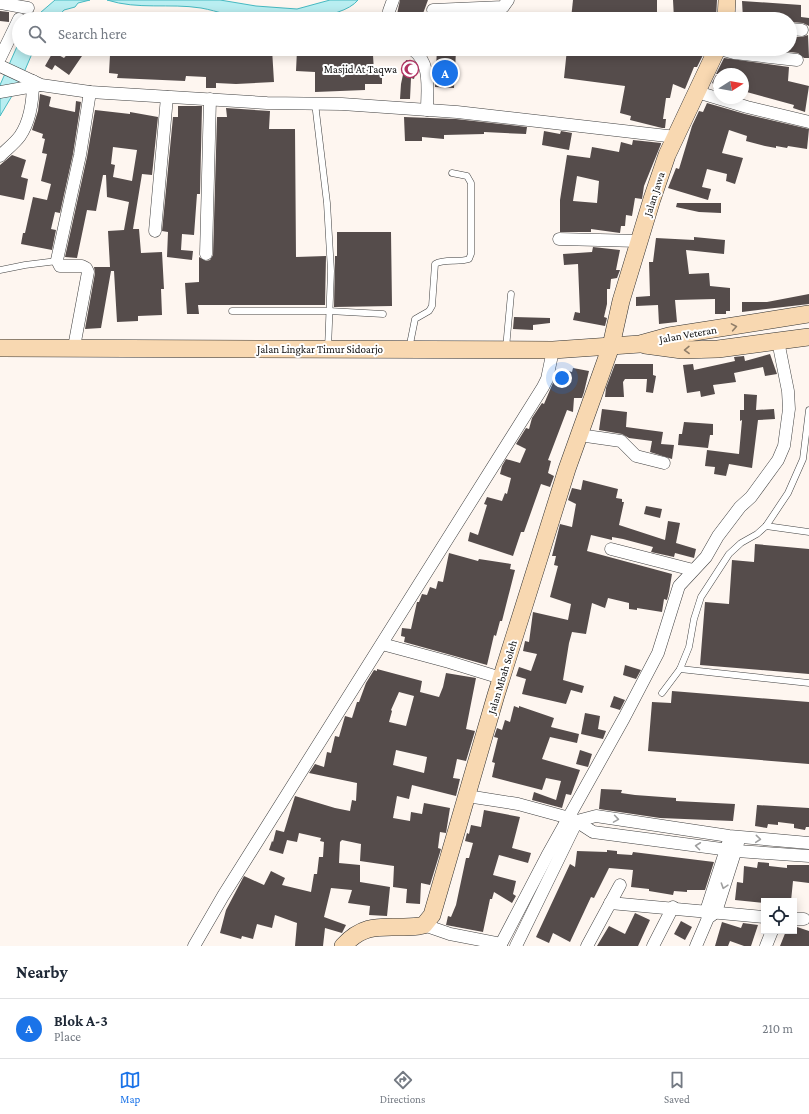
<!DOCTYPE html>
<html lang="en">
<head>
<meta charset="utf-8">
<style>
  :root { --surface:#fff; --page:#f6f6f7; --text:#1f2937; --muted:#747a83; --line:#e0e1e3; --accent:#1a73e8 }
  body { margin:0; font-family:"Crimson Pro",serif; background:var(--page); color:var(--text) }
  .controls { position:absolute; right:12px; bottom:12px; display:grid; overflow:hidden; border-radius:0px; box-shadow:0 2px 10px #0003 }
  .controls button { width:36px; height:36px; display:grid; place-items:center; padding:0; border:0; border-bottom:1px solid var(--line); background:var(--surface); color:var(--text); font:20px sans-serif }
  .compass { position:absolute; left:713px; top:68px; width:36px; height:36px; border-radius:50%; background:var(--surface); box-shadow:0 2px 10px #0003; rotate:79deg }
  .you { position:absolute; left:562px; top:378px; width:14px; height:14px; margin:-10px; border:3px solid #fff; border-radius:50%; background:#1a73e8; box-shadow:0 0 0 6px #1a73e833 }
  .badge { display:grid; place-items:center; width:26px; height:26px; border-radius:50%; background:var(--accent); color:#fff; font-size:13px; font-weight:700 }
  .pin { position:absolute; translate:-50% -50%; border:2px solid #fff; box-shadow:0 1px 4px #0006 }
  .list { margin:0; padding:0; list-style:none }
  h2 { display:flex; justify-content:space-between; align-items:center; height:52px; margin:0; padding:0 16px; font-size:17px }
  h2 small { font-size:13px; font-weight:400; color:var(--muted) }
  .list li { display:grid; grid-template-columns:26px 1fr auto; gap:12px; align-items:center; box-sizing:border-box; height:60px; padding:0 16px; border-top:1px solid var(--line) }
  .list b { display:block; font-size:15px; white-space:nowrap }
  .list p { margin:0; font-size:13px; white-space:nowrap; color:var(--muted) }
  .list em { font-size:13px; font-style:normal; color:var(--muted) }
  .icon { flex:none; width:22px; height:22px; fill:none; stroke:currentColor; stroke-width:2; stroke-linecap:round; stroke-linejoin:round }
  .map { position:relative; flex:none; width:809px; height:946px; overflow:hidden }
  .search { position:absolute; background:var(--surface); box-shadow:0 2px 10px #0003; left:12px; right:12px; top:12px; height:44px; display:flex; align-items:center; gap:10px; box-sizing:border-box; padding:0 14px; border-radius:22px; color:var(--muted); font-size:15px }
  .sheet { height:112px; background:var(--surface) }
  nav { display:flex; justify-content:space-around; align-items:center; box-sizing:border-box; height:56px; border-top:1px solid var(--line); background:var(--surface); font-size:11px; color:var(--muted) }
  nav a { display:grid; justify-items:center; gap:2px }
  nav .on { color:var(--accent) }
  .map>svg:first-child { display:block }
  .water { fill:#b9eef1; stroke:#46b9c1 }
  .building { fill:#554c4b; fill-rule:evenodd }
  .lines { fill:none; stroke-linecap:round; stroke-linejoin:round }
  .lane-casing { stroke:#414141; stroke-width:7 }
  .street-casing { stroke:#414141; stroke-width:13 }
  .secondary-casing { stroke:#303030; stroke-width:18 }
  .lane { stroke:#fff; stroke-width:6 }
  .street { stroke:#fff; stroke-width:12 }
  .secondary { stroke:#f8d8b1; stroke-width:17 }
  .oneway { stroke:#8f7d68 }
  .oneway2 { stroke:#9f9f9f }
  .labels { text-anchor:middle; stroke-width:4; stroke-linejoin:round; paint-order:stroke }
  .poi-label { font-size:11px; fill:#0e0e0e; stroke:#fff; text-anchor:end }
  .street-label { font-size:11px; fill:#0e0e0e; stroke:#fff }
</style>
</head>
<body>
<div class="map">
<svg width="809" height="946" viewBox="0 0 809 946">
  <rect width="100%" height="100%" fill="#fef6f0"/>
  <g class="water">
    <polygon points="55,0 90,0 78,3 75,7 64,10 56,19 33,19"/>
    <path d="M 107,0 L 220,0 L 256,6 L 297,9 L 330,0 L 358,0 C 341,21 277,21 252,19 C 234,18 218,11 201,8 C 169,3 138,10 107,0 Z"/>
    <polygon points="19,42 19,49 34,49 19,84 0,116 0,85"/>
  </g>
  <g class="building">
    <polygon points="400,0 428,0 421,19 396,19"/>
    <polygon points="573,0 657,0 657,19 571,19"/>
    <polygon points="673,0 717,0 716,19 706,19 705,16 674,19"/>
    <polygon points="742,1 801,5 801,17 809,18 809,26 803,23 790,22 790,19 743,19"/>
    <polygon points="0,11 9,12 9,22 0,21"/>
    <polygon points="808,35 809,58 804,58 798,53 766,49 790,49 790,41 792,41 793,37 802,37"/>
    <polygon points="72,49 82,56 69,75 55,65 52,70 45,66 53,52 64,58"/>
    <polygon points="120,49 272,49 274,82 236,84 216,83 216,88 206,88 206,77 186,76 185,81 117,78 118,74 109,73 110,55 119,55"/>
    <polygon points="314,49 363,49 363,55 373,55 374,72 382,72 382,84 365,84 365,90 315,92 315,72 296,71 297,50 314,51"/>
    <polygon points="437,49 452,49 453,52 456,51 454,88 435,87"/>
    <polygon points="567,49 703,49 703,55 697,67 694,67 685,89 673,84 670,98 666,98 663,119 666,119 665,128 662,128 630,120 631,116 620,113 625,86 564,78"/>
    <polygon points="724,58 789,67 788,81 809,86 805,112 793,108 794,105 743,91 743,74 716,74"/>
    <polygon points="406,60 414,62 417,67 414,79 411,78 410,99 400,99 401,84"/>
    <polygon points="716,75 719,76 719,91 713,89 714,84 712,83"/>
    <polygon points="40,94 51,97 49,106 51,107 75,112 76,101 81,102 73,154 60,213 55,212 51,229 56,230 52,250 21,244 23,233 25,233 33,197 47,200 51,184 41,181 47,154 42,153 45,139 42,138 43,134 32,130 38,111"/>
    <polygon points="707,103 745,114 809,129 807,149 788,146 787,148 776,146 776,148 765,146 746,141 747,136 729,130 722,153 743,158 735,184 726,181 727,174 707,169 702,187 711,189 708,200 668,188 676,168 679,169 692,126 699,111 703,112"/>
    <polygon points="178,106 202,106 200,194 197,194 194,235 182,234 181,250 193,251 192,260 167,257 168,232 162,231 173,117 178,117"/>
    <polygon points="226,108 270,111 269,129 295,129 296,257 326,256 325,305 198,305 199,314 187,314 185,283 199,282 199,257 206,261 210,260 213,255 217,117 227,117"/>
    <path d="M 95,110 L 130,114 L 130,112 L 158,117 L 152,175 L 142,174 L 133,229 L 139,229 L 141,253 L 162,252 L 164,289 L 161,289 L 162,315 L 138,316 L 138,321 L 117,322 L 114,271 L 111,271 L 101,328 L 85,329 L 95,273 L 94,267 L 110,267 L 108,231 L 124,230 L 129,202 L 107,197 L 106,175 L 103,175 L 96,211 L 87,210 L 77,258 L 65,257 L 87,157 ZM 113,147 L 137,150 L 132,181 L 113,177 L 115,165 L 111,164 Z"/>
    <polygon points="404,117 456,119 527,127 526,134 484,132 484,134 444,135 444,139 422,137 422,141 405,141"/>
    <polygon points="544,131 560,134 561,131 572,133 569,150 542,145"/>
    <path d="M 633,140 L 661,143 L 661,144 L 644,186 L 642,199 L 635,198 L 632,216 L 626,215 L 625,226 L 621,226 L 620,233 L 591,229 L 591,232 L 560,232 L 560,200 L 567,155 L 590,158 L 592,147 L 619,152 L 621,142 L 632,145 ZM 577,176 L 599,181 L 597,203 L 573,201 Z"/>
    <polygon points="12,155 26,160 21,177 28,179 24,200 0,195 0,165"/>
    <polygon points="677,203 721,203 721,213 699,212 676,207"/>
    <polygon points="337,232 391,232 392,306 334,307 335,256 337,256"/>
    <polygon points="694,237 725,240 724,254 686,250 689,274 709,273 710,286 730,288 730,311 726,311 726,314 715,314 715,299 675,300 677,322 659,324 658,305 636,306 636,297 650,296 649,262 653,262 656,238 694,240"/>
    <polygon points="593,247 620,250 616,270 620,270 617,278 611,279 610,289 607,289 607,304 604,317 607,318 605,326 573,320 575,312 580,313 578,264 564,265 563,254 592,252"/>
    <polygon points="809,294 809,304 742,312 742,302 767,302"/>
    <polygon points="514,317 550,318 550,323 533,325 533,330 513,329"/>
    <polygon points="770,354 777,374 765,376 763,367 734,373 736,382 713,385 715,394 701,397 700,391 687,393 683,365 693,364 694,370 735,361 734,357 744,356 745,361"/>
    <polygon points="615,364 653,364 653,375 656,376 653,393 646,392 647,379 625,379 623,382 624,397 605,397 606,388"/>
    <polygon points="573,368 589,371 584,392 582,398 574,398 573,412 567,410 548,460 551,461 548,473 554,476 550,487 541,484 524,532 521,532 513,556 468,541 470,532 478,535 487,505 484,504 487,497 502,501 505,493 507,494 511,478 500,474 502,466 506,459 520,463 526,449 516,444 526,428 529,429 532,418 542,403 544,404 555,378 559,379 562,369 572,372"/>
    <polygon points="744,394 757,395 756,410 774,409 775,419 758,420 752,468 729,464 726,476 714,474 715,467 705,466 707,450 739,454 742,420 740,421 740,410 744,410"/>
    <polygon points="602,409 627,412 626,427 663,432 661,444 674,445 672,459 650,452 652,441 629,438 622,434 599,430"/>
    <polygon points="684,422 713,424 713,435 710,435 708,448 678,445 679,434 682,434"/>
    <polygon points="583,480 618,489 616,498 622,499 622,502 624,502 619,525 665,540 668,521 680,523 676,543 696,549 694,558 675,553 674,557 651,552 653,547 623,539 612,537 612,540 591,535 587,551 672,574 669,592 667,600 664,599 662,612 637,608 637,610 629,609 629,603 608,598 605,608 592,603 586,634 572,632 569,643 563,680 584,686 582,693 571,690 566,704 522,694 526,679 516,676 519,667 531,671 537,654 523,651 525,641 529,642 533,612 568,620 571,604 550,597 558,566 554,565 556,556 552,556 560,524 572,527 576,504 568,500 572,488 581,490"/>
    <polygon points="646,506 662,509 660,518 644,514"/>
    <polygon points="755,544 809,549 809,674 700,665 705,602 729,604 732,560 754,562"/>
    <polygon points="449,553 478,561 479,559 511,564 510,569 515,570 502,621 500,621 496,636 494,635 487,665 404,642 405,637 401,636 402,628 411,629 417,602 419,602 422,594 427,595 430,587 436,589 438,581 443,582"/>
    <polygon points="625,665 641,670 636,679 623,675"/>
    <path d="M 377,669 L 422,681 L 420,692 L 439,697 L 443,687 L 446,673 L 476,678 L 466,729 L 475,731 L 466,761 L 457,759 L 453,778 L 460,779 L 456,796 L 412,785 L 409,799 L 397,796 L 393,818 L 410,821 L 411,812 L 422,814 L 424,803 L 450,808 L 446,833 L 440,832 L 438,848 L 441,849 L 430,885 L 421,883 L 420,904 L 406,903 L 407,889 L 393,887 L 394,866 L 360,861 L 361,844 L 342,840 L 340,842 L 339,863 L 360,865 L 360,882 L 390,887 L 387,916 L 369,915 L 370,906 L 348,903 L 352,890 L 331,888 L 324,917 L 346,925 L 342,933 L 325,928 L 323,946 L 295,946 L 297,923 L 275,915 L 272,928 L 257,924 L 253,939 L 242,936 L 241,939 L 220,933 L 226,910 L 244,876 L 264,885 L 271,871 L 285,878 L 282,885 L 311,892 L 314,874 L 317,874 L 319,857 L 323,857 L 324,842 L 320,841 L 321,838 L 299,833 L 297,842 L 287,840 L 283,854 L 269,850 L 272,841 L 273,842 L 276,830 L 284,832 L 295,796 L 335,808 L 350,811 L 352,800 L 356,801 L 357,783 L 309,773 L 315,764 L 324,767 L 327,752 L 331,753 L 335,736 L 339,737 L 345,716 L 352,718 L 357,702 L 359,702 L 366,683 L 374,670 L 377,671 ZM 399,692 L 414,696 L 406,726 L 389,722 L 392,711 L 391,710 ZM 396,750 L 427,757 L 424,773 L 393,765 Z"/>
    <polygon points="672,691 809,702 809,764 648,751 652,702 671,703"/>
    <polygon points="614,696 625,700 620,710 610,707"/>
    <polygon points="514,706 519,708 519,706 554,718 551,727 579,734 577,743 550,737 542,759 580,770 571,795 566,794 562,808 532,800 534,792 556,800 561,781 546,778 542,790 492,777 495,763 492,762 498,738 494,737 497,728 502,730 505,720 510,722"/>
    <polygon points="585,713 600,716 598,729 606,731 603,739 581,734"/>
    <polygon points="580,750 592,754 588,767 576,764"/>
    <polygon points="601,789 622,790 621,793 635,795 676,798 676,801 735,804 733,821 660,818 599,809"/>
    <polygon points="757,805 809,808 809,827 806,827 805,830 794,828 794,824 778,822 778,825 768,824 767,828 755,826"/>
    <polygon points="484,810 520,817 512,848 531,853 528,863 499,855 493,875 516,881 513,894 516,896 512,903 494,892 492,899 490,899 483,932 446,925 448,916 451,917 456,905 466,858 469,858 473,843 465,841 467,833 469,834 471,825 481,827"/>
    <polygon points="607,850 617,851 617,854 632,855 633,852 714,862 705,890 687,890 687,892 674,891 673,895 649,891 649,889 631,887 633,870 609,868 594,898 591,897 570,942 553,933 549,943 536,937 570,864 575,867 577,851 607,852"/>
    <polygon points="758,862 769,863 769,866 787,868 787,865 809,865 809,883 793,881 791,901 764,901 764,903 735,900 737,882 743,883 744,866 757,868"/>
    <polygon points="635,913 650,920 638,946 597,946 609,926 625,934"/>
    <polygon points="681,921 692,927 685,940 674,934"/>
    <polygon points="722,922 741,928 743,923 758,925 751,946 744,946 730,941 728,946 715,946"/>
    <polygon points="794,926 809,931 809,946 780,946 786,931 794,931"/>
  </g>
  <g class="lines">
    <g class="lane-casing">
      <g id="lane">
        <polyline points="315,103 327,203 331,271 328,349"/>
        <polyline points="0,270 25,265 57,261"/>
        <polyline points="232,311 329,311 383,314"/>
        <polyline points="506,348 511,294"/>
        <path d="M 409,349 L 415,319 L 429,311 L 432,306 L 435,264 C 445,258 458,263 469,259 L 471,254 L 471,183 L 467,176 L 452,173"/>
        <polyline points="766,526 809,532"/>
        <polyline points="680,669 809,683"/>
        <polyline points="662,693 680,669 689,647 694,619 701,597 729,554 741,543 757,534 766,526 788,493 803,459 809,410"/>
      </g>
    </g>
    <g class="street-casing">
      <g id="street">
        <polyline points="0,3 28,8"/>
        <polyline points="433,10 503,7 508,0"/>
        <polyline points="389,19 389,11 393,0"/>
        <polyline points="790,29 802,30"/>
        <path d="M 412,49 C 432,63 427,89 427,110"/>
        <polyline points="720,49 734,53 797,60"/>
        <polyline points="0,58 19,19"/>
        <polyline points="0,66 41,85 90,92 267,103 342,104 457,112 676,137"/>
        <polyline points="0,92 40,85"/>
        <polyline points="697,92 747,107 809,122"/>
        <path d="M 0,156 C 6,150 15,143 20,136 C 31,120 33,99 33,81"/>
        <polyline points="155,231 167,97"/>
        <polyline points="559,239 639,241"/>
        <polyline points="206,254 210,99"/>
        <polyline points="74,347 88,272 86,268 82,266 60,266 57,260 80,155 90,92"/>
        <polyline points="579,435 621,441 636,456 664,463"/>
        <polyline points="611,549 693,570"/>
        <polyline points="382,644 449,662 501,678"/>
        <polyline points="467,796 518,804 573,819 593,832 737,851 809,856"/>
        <polyline points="610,903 764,917"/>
        <polyline points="708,918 706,911 728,843"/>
        <polyline points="794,919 804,919"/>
        <polyline points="424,925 450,934 501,944"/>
        <polyline points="194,946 223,896 543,387 547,379 553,350"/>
        <polyline points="500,946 547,856 624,718 658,653 679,586 706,557 718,536 740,507 751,497 778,460 784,446 789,409 788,391 778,341"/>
        <polyline points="516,946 577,821 596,816 729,836 809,843"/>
        <polyline points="587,946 620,885"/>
        <polyline points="653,946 673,907"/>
        <polyline points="696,946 708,918 716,912 738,843"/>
        <polyline points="766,946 772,931"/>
      </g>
    </g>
    <g class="secondary-casing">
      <g id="secondary">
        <polyline points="726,19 727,0"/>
        <polyline points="645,345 682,350 718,349 809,337"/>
        <polyline points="0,348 553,350 640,344 669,336 809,314"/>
        <path d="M 343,946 C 368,919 387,930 419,926 L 424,925 L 432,915 L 496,695 L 567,469 L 611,346 L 621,301 L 652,199 L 667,155 L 717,49"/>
      </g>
    </g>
    <use href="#lane" class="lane"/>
    <use href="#street" class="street"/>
    <use href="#secondary" class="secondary"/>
  </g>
  <defs><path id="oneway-chevron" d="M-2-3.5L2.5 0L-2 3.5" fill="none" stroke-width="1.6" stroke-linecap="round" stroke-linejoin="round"/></defs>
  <g class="oneway">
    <use href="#oneway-chevron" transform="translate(734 327) rotate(-10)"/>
    <use href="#oneway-chevron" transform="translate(687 350) rotate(179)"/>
  </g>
  <g class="oneway2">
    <use href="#oneway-chevron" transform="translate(616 819) rotate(9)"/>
    <use href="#oneway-chevron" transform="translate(758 839) rotate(5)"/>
    <use href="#oneway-chevron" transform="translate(698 846) rotate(-173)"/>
    <use href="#oneway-chevron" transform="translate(724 886) rotate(108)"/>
  </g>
  <defs>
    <g id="mosque-ring" transform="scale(0.9)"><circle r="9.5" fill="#fff" stroke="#b13262" stroke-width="1.5"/><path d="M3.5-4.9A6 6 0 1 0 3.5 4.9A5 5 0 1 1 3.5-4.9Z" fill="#b13262"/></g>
  </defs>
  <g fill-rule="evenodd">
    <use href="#mosque-ring" x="410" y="69"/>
  </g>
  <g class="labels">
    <g class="poi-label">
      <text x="397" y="73">Masjid At Taqwa</text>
    </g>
    <g class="street-label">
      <text transform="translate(654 194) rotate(-72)" y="4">Jalan Jawa</text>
      <text transform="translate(688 334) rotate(-10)" y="4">Jalan Veteran</text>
      <text x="320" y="353">Jalan Lingkar Timur Sidoarjo</text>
      <text transform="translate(502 677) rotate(-73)" y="4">Jalan Mbah Soleh</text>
    </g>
  </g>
</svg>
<div class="controls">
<button><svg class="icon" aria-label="locate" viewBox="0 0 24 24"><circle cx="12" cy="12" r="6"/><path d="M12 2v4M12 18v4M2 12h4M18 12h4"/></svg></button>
</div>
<svg class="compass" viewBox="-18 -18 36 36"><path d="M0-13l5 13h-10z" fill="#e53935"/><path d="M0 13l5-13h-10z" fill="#747a83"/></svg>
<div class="you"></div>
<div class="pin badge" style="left:445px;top:73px">A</div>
<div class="search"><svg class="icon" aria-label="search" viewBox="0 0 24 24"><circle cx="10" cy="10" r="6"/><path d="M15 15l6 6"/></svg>Search here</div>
</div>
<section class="sheet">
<h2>Nearby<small></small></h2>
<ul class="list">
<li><span class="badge">A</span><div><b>Blok A-3</b><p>Place</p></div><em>210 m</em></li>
</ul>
</section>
<nav>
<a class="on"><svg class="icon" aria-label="map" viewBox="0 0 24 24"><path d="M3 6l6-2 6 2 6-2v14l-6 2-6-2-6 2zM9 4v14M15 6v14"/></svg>Map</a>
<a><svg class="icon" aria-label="directions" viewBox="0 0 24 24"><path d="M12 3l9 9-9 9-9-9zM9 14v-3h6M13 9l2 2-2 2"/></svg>Directions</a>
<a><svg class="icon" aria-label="saved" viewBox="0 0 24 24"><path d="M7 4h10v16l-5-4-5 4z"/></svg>Saved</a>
</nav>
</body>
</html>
